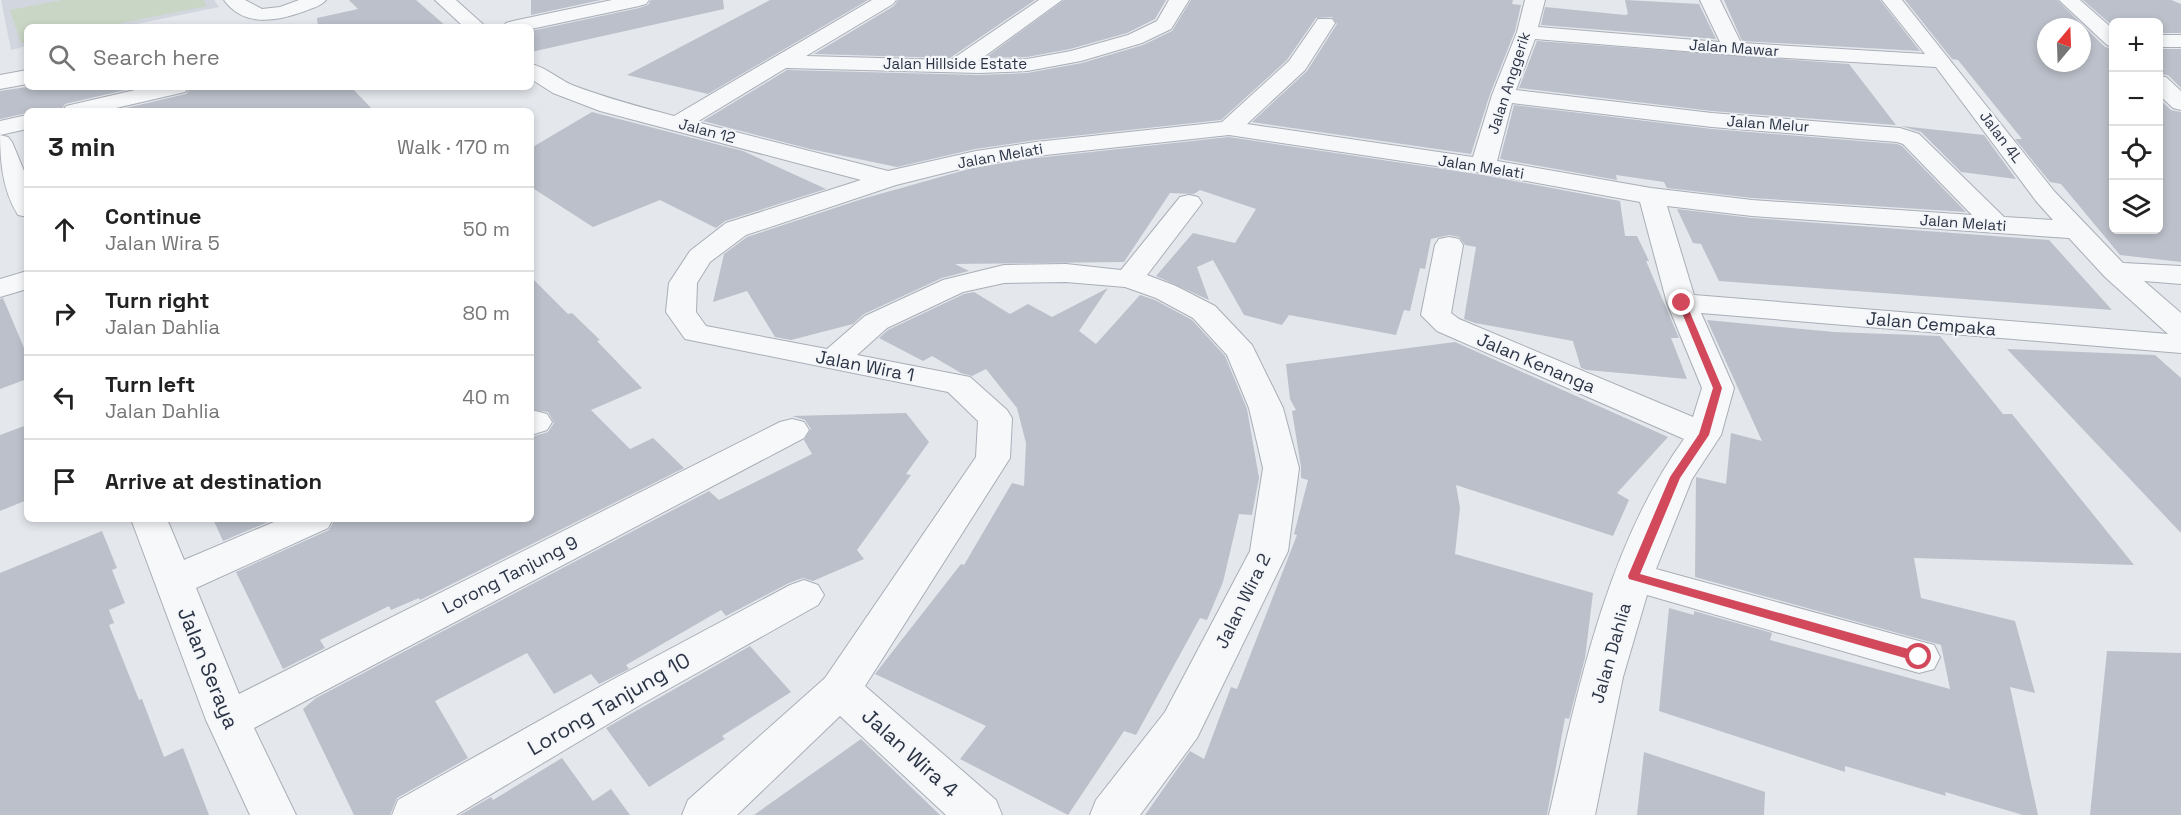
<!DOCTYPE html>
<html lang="en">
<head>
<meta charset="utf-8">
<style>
  :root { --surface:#fff; --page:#f2f2f2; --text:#222; --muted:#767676; --line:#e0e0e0 }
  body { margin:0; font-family:"Space Grotesk",sans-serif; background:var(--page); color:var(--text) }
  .controls { position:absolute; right:18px; top:18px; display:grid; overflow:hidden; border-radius:9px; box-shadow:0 3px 9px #0003 }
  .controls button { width:54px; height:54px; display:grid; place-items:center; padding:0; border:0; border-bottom:2px solid var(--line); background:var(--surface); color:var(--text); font:30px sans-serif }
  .compass { position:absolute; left:2037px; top:18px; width:54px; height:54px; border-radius:50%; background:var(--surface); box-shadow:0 3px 9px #0003; rotate:19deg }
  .stop { position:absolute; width:18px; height:18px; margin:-14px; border:4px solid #d1495b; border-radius:50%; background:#fff }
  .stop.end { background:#d1495b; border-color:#fff; box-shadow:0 2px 6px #0008 }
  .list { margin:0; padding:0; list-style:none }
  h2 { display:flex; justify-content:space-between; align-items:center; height:78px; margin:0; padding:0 24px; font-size:26px }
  h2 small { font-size:20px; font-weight:400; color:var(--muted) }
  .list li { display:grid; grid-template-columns:39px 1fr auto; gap:18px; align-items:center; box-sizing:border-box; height:84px; padding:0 24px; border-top:2px solid var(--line) }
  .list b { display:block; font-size:22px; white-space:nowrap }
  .list p { margin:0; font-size:20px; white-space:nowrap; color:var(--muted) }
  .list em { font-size:20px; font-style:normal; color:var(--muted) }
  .icon { flex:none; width:33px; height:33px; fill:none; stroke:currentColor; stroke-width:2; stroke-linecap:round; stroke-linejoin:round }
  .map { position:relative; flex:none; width:2181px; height:815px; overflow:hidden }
  .search { position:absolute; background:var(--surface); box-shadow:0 3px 9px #0003; left:24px; top:24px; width:510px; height:66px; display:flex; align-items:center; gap:15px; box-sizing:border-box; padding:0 21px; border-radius:9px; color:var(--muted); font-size:22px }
  .panel { position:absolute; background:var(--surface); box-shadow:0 3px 9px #0003; left:24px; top:108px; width:510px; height:414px; border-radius:9px }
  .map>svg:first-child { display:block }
  .built { fill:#d2d6de }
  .green { fill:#c9d6c5 }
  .building { fill:#bbc0ca; fill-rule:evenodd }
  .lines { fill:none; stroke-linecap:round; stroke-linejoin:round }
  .minor-casing { stroke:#a9aeb7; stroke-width:2 }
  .minor { fill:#f7f8fa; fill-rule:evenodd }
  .route { fill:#d1495b }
  .labels { text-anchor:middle; stroke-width:4.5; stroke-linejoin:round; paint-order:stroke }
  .far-street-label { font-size:15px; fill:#2b3445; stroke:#f4f6f9 }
  .street-label { font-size:18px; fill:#2b3445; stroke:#f4f6f9 }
  .near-street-label { font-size:21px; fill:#2b3445; stroke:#f4f6f9 }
</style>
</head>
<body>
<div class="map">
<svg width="2181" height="815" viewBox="0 0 2181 815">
  <rect width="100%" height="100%" fill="#e4e7ec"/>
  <polygon class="built" points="1,0 214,0 219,7 122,27 27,27 27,46 11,50"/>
  <polygon class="green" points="62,0 203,0 207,6 101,27 27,27 27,42 21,43 10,10"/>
  <g class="building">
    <polygon points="349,0 416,0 447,27 318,27 317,18 358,9"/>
    <polygon points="531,0 601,0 531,15"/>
    <polygon points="651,0 723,0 724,9 531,52 531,31 639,8 648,5"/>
    <polygon points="770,0 868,0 708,94 627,75"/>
    <polygon points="898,0 1035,0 950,58 814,54 894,6"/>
    <polygon points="1064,0 1166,0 1155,19 1127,33 1070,49 1027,57 985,58"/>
    <polygon points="1191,0 1513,0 1512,4 1521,5 1515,31 1490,94 1471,154 1252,122 1307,71 1337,24 1332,17 1316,18 1287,60 1221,120 1036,140 975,149 897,167 810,149 703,121 787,70 979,75 1027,73 1082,63 1143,45 1172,31"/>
    <polygon points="1625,0 1699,4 1716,39 1541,25 1545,7 1625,15 1628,14"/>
    <polygon points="1724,0 1880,0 1920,51 1742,41"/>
    <path d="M 1905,0 L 2057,0 L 2105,47 L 2114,49 L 2114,230 L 2158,230 L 2158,98 L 2171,110 L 2181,112 L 2181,262 L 2120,255 L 2061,184 L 2050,182 L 2015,139 L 2022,139 L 1958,60 L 1952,59 ZM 2046,27 L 2082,27 L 2082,63 L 2046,63 Z"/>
    <polygon points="2083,0 2171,0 2181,4 2181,33 2158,33 2158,22 2114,22 2114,27"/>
    <polygon points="1537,41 1849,64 1896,125 1712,111 1519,88"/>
    <polygon points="2158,49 2181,49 2181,88 2168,75 2158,74"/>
    <polygon points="27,87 138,87 65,104 61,111 27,111 27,113 0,119 0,91"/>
    <polygon points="190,87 351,87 374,111 113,111 186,94"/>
    <polygon points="1514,105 1712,129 1897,144 1902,146 1966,212 1752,198 1667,188 1664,182 1616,175 1617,180 1500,159"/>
    <polygon points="592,112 743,151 826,189 725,221 716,228 660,200 593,227 531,187 531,148"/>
    <polygon points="1901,126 1984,135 2016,179 1961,172 1921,132"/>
    <polygon points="1229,137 1483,175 1620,201 1625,236 1637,236 1649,261 1646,261 1679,338 1671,338 1687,379 1587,370 1581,368 1573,341 1475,323 1464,319 1476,247 1465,245 1459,237 1449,235 1431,239 1425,269 1420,268 1410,311 1404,310 1396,335 1289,315 1282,325 1244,315 1213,260 1197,267 1209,300 1156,276 1193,233 1235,243 1256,209 1200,190 1194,194 1170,193 1124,262 955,264 969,271 942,278 864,314 853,324 791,340 775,337 747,291 713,302 724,254 747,237 862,199 976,167 1036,158"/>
    <polygon points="1677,209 1752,218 2049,240 2112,310 1719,281 1701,244 1693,243"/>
    <polygon points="531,277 568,314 572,313 600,340 597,341 642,388 591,410 630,449 653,438 684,468 420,600 419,598 391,610 389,606 320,640 325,648 283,669 236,572 329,530 335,519 531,519 531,437 548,432 554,423 548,412 531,410"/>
    <polygon points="1108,288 1079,331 1096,344 1140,295 1155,300 1192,320 1225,356 1247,409 1259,478 1252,515 1239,514 1223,582 1207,620 1200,618 1136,735 1124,731 1068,815 960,759 986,726 875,674 961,564 964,565 1012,483 1024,486 1026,443 1017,408 986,369 972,376 961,373 932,356 923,361 879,338 888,330 964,294 974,292 1010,314 1028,304 1052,317"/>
    <polygon points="3,298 27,355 27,379 0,389 0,299"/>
    <polygon points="1707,320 1834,332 1940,336 2003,414 2012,414 2134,565 1914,558 1921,598 2015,621 2035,693 2010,687 2038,815 2023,815 1945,792 1946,796 1845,766 1845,772 1659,711 1669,608 1694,615 1694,611 1772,633 1770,640 1950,689 1941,645 1695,577 1696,477 1726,484 1731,433 1762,441"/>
    <polygon points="1455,342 1668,437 1617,493 1629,500 1613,536 1456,485 1460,508 1455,554 1593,593 1585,658 1569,719 1565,718 1547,815 1145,815 1190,751 1204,759 1231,687 1237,689 1297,535 1294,534 1308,480 1301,478 1301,467 1292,411 1296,410 1290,399 1286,364"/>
    <polygon points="2007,349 2155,355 2181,378 2181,533"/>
    <polygon points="906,413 929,442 906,474 911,475 857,550 864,559 813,581 803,578 789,583 726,616 721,610 626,665 629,669 599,684 591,674 554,694 527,653 435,701 468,758 397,798 390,815 354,815 303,709 316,698 709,491 719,500 812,454 804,440 811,429 805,420 792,416"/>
    <polygon points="27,425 27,500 0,511 0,435"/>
    <polygon points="213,519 275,519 223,541"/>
    <polygon points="102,531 117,568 112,570 125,603 109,610 114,623 109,625 139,700 142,699 164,757 183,748 209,815 0,815 0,573"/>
    <polygon points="750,646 791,692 722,736 725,739 649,787 606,728"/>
    <polygon points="2107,651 2181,653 2181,815 2090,815"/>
    <polygon points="861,739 940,815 754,815"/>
    <polygon points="1644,752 1765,792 1764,815 1637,815"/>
    <polygon points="562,758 593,801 611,789 630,815 460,815 491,797 493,800"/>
  </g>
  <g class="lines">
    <g class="minor-casing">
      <g id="minor">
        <path d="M 224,0 L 245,0 L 262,9 L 280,7 L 299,0 L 326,0 C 321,6 313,8 305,11 C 278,21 244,28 224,0 Z"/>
        <polygon points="435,0 456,0 486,27 464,27"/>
        <polygon points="612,0 649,0 646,4 639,6 531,29 531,27 503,27 506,23 513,21"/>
        <path d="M 872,0 L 896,0 L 893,4 L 806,56 L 951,60 L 1039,0 L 1062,0 L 978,61 L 1027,59 L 1071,51 L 1128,35 L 1157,21 L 1169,0 L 1189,0 L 1171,29 L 1142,43 L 1081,61 L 1027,71 L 979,73 L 786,68 L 697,122 L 888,171 L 976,151 L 1036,142 L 1222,122 L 1289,61 L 1318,19 L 1332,19 L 1335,23 L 1305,70 L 1247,124 L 1473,157 L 1492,95 L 1517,32 L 1525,0 L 1545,0 L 1538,27 L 1720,42 L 1700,0 L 1720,0 L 1741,43 L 1925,54 L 1882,0 L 1902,0 L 2054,191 L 2123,263 L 2181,266 L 2181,284 L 2144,281 L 2181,313 L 2181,353 L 1701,313 L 1734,388 L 1721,435 L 1692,479 L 1656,569 L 1919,641 L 1934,645 L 1940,657 L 1934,669 L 1919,673 L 1647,595 L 1623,677 L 1595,815 L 1549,815 C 1578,689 1607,546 1684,439 L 1437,331 L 1421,315 L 1435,245 L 1439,239 L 1449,237 L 1459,239 L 1463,245 L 1451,313 L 1459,319 L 1693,417 L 1702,388 L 1667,303 L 1640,202 L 1483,173 L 1229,135 L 1036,156 L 976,165 L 896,185 L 746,235 L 710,262 L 697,283 L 696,312 L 706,326 L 827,349 L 865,316 L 943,280 L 1004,265 L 1066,264 L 1121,270 L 1180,197 L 1189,195 L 1198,197 L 1202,203 L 1147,275 L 1176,286 L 1215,306 L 1252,345 L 1283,408 L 1299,468 L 1288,551 L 1197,738 L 1140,815 L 1090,815 L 1096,800 L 1165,712 L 1250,551 L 1263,468 L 1249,408 L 1227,355 L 1193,318 L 1156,298 L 1125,287 L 1066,282 L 1004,283 L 963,292 L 887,328 L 857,355 L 970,377 L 1007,410 L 1012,418 L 1010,458 L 865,686 L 996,800 L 1002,815 L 946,815 L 840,716 L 737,815 L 682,815 L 688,800 L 825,678 L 976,457 L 978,421 L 948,392 L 685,339 L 666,312 L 669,283 L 690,251 L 726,223 L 861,180 L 600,111 L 553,93 L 531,79 L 531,64 C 546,67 558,79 572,85 C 606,98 640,107 674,116 ZM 1535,39 L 1734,55 L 1936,67 L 2036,201 L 2053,220 L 2004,217 L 1919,134 L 1900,128 L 1712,113 L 1516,90 ZM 1512,103 L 1712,127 L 1897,142 L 1903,144 L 1972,215 L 1752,200 L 1651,188 L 1497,161 ZM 1667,206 L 1752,216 L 2069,238 L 2105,277 L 2168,334 L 1694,295 Z"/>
        <polygon points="2059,0 2080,0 2114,30 2114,47 2107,45"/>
        <rect x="2158" y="35" width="23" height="12"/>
        <polygon points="27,70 27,84 0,89 0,75"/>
        <polygon points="2158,76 2166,77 2181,91 2181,110 2173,108 2158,94"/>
        <polygon points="148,87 188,87 185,92 103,111 63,111 66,106"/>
        <path d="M 27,115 L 27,129 L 0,135 L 8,137 L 12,142 L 27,178 L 27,217 L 18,215 C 0,186 0,154 0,121 Z"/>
        <polygon points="27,271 27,289 0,297 0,279"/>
        <polygon points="535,411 547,414 552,422 547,430 531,435 531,412"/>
        <polygon points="792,419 804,422 809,430 804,438 254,728 296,815 250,815 206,720 131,519 167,519 184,560 281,519 333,519 328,528 196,588 239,694 780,422"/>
        <polygon points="804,580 818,585 824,595 818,605 640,705 456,815 392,815 398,800 610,681 790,585"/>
      </g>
    </g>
    <use href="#minor" class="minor"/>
  </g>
  <polygon class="route" points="1682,301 1686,303 1722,388 1709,435 1680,478 1640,574 1919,652 1925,657 1923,660 1919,662 1629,579 1628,576 1670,477 1699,434 1713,388 1678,303"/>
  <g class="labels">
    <g class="far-street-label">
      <text transform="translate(1734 48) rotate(4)" y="5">Jalan Mawar</text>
      <text x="955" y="69">Jalan Hillside Estate</text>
      <text transform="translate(1509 83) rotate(-72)" y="5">Jalan Anggerik</text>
      <text transform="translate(1768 124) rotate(4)" y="5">Jalan Melur</text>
      <text transform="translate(707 131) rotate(15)" y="5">Jalan 12</text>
      <text transform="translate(2001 137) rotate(53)" y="5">Jalan 4L</text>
      <text transform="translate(1000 156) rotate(-10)" y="5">Jalan Melati</text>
      <text transform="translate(1481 167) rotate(9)" y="5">Jalan Melati</text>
      <text transform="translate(1963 223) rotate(4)" y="5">Jalan Melati</text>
    </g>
    <g class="street-label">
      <text transform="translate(1931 324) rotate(5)" y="6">Jalan Cempaka</text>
      <text transform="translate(1536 363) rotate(23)" y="6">Jalan Kenanga</text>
      <text transform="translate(865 366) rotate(11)" y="6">Jalan Wira 1</text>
      <text transform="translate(510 575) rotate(-27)" y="6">Lorong Tanjung 9</text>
      <text transform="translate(1243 601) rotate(-64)" y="6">Jalan Wira 2</text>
      <text transform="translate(1611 653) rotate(-74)" y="6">Jalan Dahlia</text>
    </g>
    <g class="near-street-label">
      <text transform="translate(208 668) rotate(68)" y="7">Jalan Seraya</text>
      <text transform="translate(609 704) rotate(-30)" y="7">Lorong Tanjung 10</text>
      <text transform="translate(910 753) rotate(42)" y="7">Jalan Wira 4</text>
    </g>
  </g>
</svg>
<div class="controls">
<button>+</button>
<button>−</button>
<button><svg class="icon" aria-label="locate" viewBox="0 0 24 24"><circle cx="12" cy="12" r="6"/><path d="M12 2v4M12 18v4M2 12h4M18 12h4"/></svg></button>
<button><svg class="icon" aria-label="layers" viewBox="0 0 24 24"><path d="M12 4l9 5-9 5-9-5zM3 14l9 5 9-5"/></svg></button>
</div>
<svg class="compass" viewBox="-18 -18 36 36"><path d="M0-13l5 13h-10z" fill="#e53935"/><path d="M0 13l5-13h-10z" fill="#767676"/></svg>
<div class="stop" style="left:1919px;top:657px"></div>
<div class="stop end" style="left:1682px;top:303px"></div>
<div class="search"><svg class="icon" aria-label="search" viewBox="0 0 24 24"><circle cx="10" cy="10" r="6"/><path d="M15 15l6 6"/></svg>Search here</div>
<section class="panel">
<h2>3 min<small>Walk · 170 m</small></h2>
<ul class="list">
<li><svg class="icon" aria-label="ahead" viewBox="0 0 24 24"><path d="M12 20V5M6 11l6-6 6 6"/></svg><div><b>Continue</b><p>Jalan Wira 5</p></div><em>50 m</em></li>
<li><svg class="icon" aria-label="right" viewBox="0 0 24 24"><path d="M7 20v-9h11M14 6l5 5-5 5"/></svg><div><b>Turn right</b><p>Jalan Dahlia</p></div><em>80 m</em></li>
<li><svg class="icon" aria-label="left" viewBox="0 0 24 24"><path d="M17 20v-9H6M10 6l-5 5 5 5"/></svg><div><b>Turn left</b><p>Jalan Dahlia</p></div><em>40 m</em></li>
<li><svg class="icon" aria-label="arrive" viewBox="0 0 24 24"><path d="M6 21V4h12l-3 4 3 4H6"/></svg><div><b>Arrive at destination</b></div></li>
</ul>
</section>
</div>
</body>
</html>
